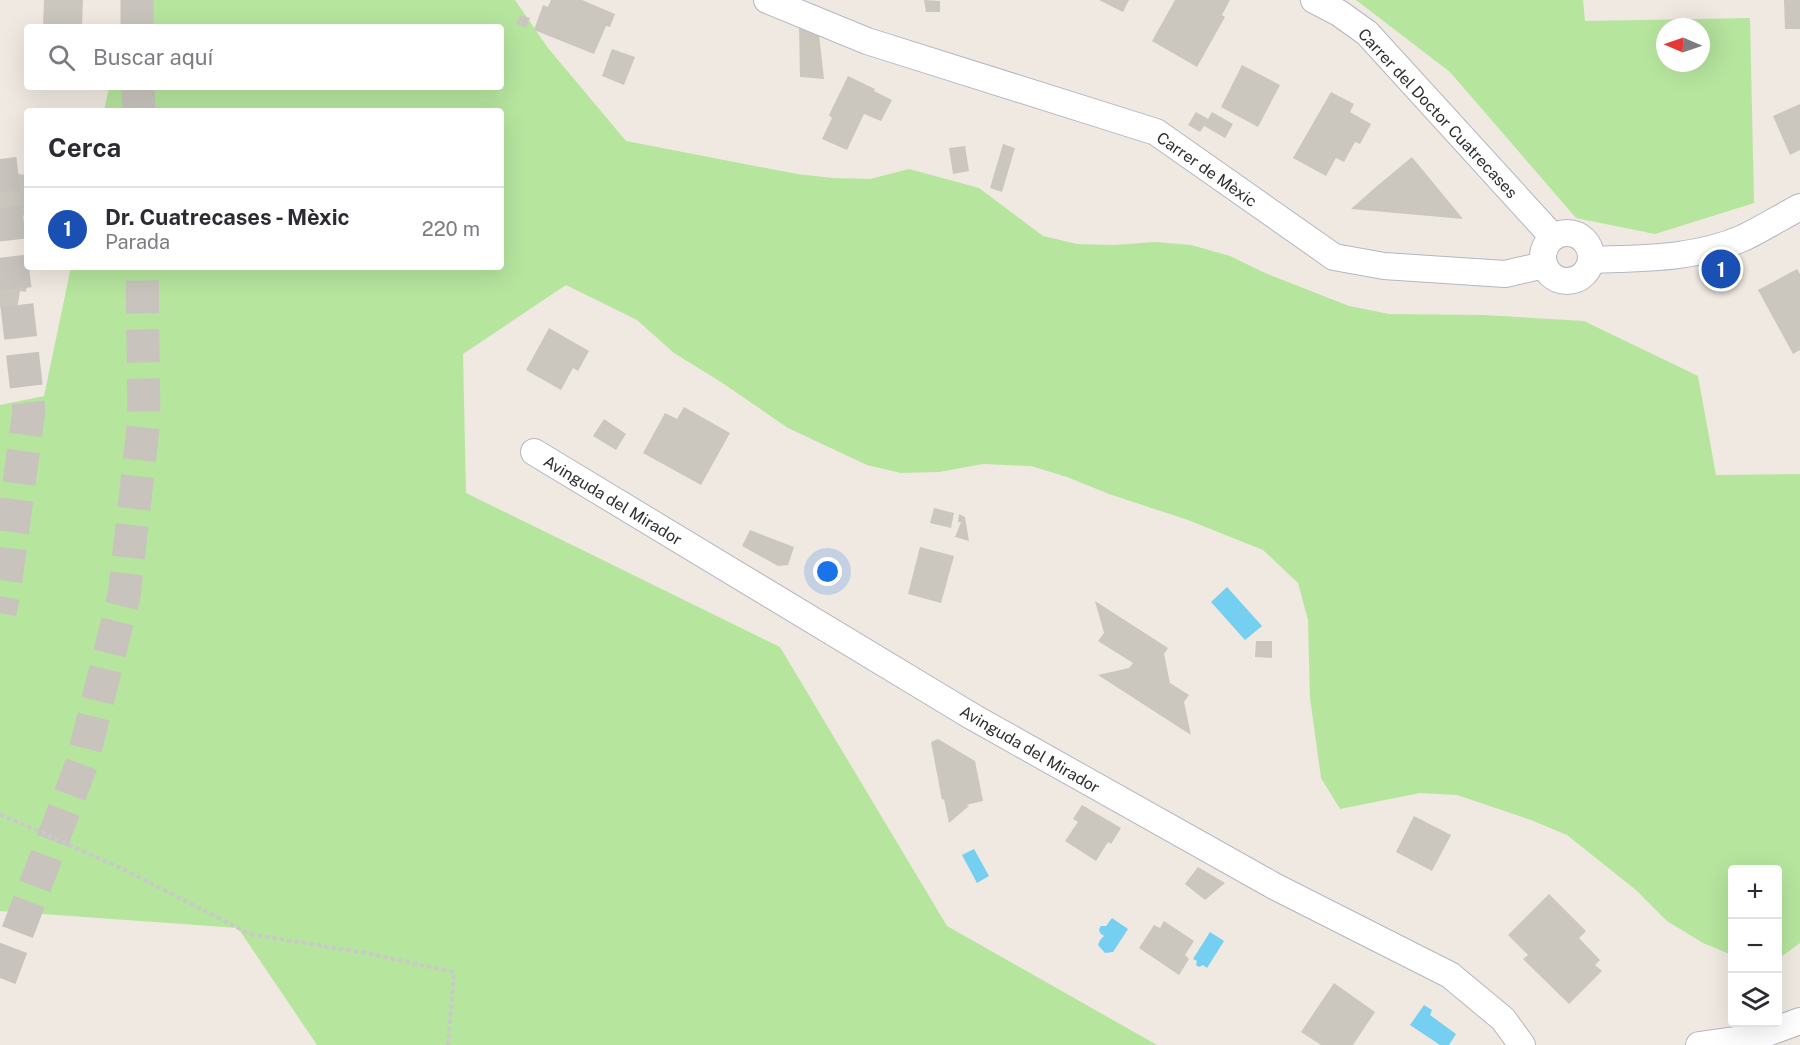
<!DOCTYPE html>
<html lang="es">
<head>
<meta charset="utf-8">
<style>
  :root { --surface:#fff; --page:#f2f2f3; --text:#2b2b33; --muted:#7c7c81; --line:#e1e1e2; --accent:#4264fb }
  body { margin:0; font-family:"Public Sans",sans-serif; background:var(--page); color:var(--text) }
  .controls { position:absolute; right:18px; bottom:18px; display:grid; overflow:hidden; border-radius:6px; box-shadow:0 6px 24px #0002 }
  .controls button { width:54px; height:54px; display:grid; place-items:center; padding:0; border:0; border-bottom:2px solid var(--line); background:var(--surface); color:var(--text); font:30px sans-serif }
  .compass { position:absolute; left:1656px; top:18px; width:54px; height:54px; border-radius:50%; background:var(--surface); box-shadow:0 6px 24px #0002; rotate:272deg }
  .you { position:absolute; left:828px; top:572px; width:21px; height:21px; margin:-15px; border:4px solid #fff; border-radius:50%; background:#1a73e8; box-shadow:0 0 0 9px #1a73e833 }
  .badge { display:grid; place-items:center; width:39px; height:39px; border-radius:50%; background:var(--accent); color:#fff; font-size:20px; font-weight:700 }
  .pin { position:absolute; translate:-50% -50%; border:3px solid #fff; box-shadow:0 2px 6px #0006 }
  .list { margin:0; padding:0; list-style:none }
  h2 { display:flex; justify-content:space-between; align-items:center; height:78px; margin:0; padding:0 24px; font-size:26px }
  h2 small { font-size:20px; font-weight:400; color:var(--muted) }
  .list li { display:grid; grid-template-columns:39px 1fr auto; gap:18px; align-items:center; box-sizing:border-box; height:84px; padding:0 24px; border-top:2px solid var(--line) }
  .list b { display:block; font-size:22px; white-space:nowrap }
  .list p { margin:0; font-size:20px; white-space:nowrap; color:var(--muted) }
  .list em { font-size:20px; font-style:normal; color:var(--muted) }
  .icon { flex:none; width:33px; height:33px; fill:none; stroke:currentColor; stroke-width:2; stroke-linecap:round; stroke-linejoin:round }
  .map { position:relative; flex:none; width:1800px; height:1045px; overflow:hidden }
  .search { position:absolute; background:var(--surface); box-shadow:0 6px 24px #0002; left:24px; top:24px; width:480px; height:66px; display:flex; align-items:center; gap:15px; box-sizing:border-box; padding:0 21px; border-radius:6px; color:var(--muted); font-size:22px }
  .panel { position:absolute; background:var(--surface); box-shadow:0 6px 24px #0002; left:24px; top:108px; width:480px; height:162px; border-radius:6px }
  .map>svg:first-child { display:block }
  .green { fill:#b6e59e; fill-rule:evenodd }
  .water { fill:#75cff0 }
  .building { fill:#cbc7bf }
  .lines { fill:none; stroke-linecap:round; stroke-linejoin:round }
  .motorway-tunnel { stroke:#c8c4bd; stroke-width:33; stroke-dasharray:33 16; stroke-linecap:butt }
  .minor-casing { stroke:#b4b7c1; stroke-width:28 }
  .path { stroke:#c9c9c9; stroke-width:4; stroke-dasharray:4.5 3; stroke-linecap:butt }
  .minor { stroke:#fff; stroke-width:26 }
  .labels { text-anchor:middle; stroke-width:6; stroke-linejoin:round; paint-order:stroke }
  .street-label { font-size:16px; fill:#2e2e2e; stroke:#fff }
</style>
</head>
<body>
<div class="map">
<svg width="1800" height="1045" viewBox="0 0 1800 1045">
  <rect width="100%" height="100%" fill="#efe9e1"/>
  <g class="green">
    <polygon points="127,0 515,0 548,48 626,141 797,174 833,178 870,179 909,169 979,188 1043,236 1077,244 1114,245 1155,242 1191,245 1230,256 1265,273 1349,306 1389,314 1483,315 1584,321 1698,376 1716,475 1800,474 1800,943 1778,959 1778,870 1732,870 1732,955 1703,943 1667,921 1636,890 1567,835 1531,820 1457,795 1420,793 1340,809 1321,778 1310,698 1308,620 1298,583 1263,550 1188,520 1109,494 1067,477 1031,466 983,464 939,472 901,473 867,465 788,428 721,382 674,353 637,320 566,285 463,354 466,493 780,647 947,926 1157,1045 317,1045 238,928 0,911 0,405 44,396 71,267 501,267 501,111 104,111 109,87 501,87 501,27 121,27"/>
    <path d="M 1356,0 L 1583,0 L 1585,21 L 1750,18 L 1754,203 L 1655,234 L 1576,218 L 1450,72 ZM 1665,27 L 1701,27 L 1701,63 L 1665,63 Z"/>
  </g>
  <g class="water">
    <polygon points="1227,587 1262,626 1245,640 1211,602"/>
    <polygon points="974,849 989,876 977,883 962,855"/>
    <polygon points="1112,918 1128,929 1113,952 1105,953 1098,945 1100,940 1104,936 1100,933 1099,929 1101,926 1106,926"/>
    <polygon points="1210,932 1224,941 1207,968 1203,965 1199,967 1196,965 1197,961 1193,959"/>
    <polygon points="1424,1005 1432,1010 1430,1015 1456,1034 1449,1045 1440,1045 1410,1025"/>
  </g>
  <g class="building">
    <polygon points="44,0 83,0 82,27 43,27"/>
    <polygon points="551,0 582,0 615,14 610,27 606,26 594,54 534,30 543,5 548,7"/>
    <polygon points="924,0 940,1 940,12 926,12"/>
    <polygon points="1099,0 1129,0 1123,12"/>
    <polygon points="1175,0 1230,0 1222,15 1225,17 1197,67 1152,41"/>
    <polygon points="1784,0 1800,0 1800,29 1785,29"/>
    <polygon points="520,15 530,18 526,28 516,24"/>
    <polygon points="799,26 819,34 824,79 800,77"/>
    <polygon points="612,49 635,57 624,85 602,76"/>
    <polygon points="1242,65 1280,85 1258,127 1221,107"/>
    <polygon points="848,76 875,89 874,91 892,100 881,121 864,114 847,150 822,139 832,118 829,115"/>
    <polygon points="1331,92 1354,104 1350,112 1371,124 1360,144 1355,142 1344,162 1336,158 1326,176 1293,158"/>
    <polygon points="1800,104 1800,150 1790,155 1773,116"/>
    <polygon points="1196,112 1208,119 1212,112 1233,124 1225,138 1204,126 1200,132 1188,125"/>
    <polygon points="1003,144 1015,148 1002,192 990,188"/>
    <polygon points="965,146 969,171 953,174 949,148"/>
    <polygon points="1412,157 1463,219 1351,209 1377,186"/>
    <polygon points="0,172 27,175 27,216 0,212"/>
    <polygon points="8,261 27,264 27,267 30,267 26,292 20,291 17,310 0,307 0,263"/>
    <polygon points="1797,269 1800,274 1800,350 1793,354 1758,290"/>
    <polygon points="549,328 589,351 578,371 573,368 561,390 526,370"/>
    <polygon points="684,407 730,433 701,485 643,453 665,413 677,419"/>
    <polygon points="604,419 626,434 616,450 593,436"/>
    <polygon points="934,508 954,513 951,528 930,523"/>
    <polygon points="959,514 965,517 969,541 955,537 961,522 958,522"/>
    <polygon points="750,530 794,547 788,565 778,566 742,546"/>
    <polygon points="920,547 954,556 941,603 908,594"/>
    <polygon points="1095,601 1168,648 1164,654 1170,683 1189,695 1184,702 1191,735 1098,675 1129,668 1133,663 1098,641 1104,633"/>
    <polygon points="1256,641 1272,641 1272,658 1255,657"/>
    <polygon points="938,739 975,761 983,801 966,805 969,806 949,823 944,799 942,800 931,742"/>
    <polygon points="1082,805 1121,828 1111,844 1108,842 1096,861 1065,841 1078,822 1073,819"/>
    <polygon points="1414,816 1451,835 1432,871 1396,852"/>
    <polygon points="1198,867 1225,883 1205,900 1185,884"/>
    <polygon points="1549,894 1586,931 1579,938 1600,960 1595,965 1602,971 1569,1004 1523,959 1528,955 1508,935"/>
    <polygon points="1164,921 1194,941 1185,955 1189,959 1179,975 1139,948 1154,925 1160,928"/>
    <polygon points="1334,983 1375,1012 1353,1045 1321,1045 1301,1032"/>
  </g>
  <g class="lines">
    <g class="motorway-tunnel">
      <polyline points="137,0 137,27"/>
      <polyline points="138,87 139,111"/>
      <polyline points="0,159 29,410 5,587 0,613"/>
      <polyline points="0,978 82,763 124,596 144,420 142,267"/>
    </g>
    <g class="minor-casing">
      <g id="minor">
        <polyline points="767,0 867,41 1156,132 1334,257 1384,266 1505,274 1544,265"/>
        <polyline points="1314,0 1339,13 1367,33 1553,237"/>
        <circle cx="1567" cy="257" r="24"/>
        <path d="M 1592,260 C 1643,258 1695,259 1743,238 C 1762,229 1781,217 1800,207"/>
        <polyline points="534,452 973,717 1274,886 1450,975 1503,1019 1522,1045"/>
        <polyline points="1699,1045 1756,1037 1800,1021"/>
      </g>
    </g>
    <polyline class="path" points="0,814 121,868 250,934 371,954 454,972 448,1045"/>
    <use href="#minor" class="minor"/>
  </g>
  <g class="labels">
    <g class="street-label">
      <text transform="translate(1438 113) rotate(47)" y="6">Carrer del Doctor Cuatrecases</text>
      <text transform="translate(1207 169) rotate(35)" y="6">Carrer de Mèxic</text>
      <text transform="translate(613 500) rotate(31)" y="6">Avinguda del Mirador</text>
      <text transform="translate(1030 749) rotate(30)" y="6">Avinguda del Mirador</text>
    </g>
  </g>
</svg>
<div class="controls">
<button>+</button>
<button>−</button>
<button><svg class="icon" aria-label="layers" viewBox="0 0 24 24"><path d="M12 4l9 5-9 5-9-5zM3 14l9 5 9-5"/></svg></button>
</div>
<svg class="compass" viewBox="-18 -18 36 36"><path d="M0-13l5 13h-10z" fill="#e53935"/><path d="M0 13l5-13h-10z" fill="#7c7c81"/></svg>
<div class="you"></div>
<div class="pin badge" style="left:1721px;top:269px;background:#1a4fb4">1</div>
<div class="search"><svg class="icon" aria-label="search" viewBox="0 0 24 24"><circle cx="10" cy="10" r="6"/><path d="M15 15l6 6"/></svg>Buscar aquí</div>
<section class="panel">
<h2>Cerca<small></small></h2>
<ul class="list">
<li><span class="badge" style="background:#1a4fb4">1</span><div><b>Dr. Cuatrecases - Mèxic</b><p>Parada</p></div><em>220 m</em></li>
</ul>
</section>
</div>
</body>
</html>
